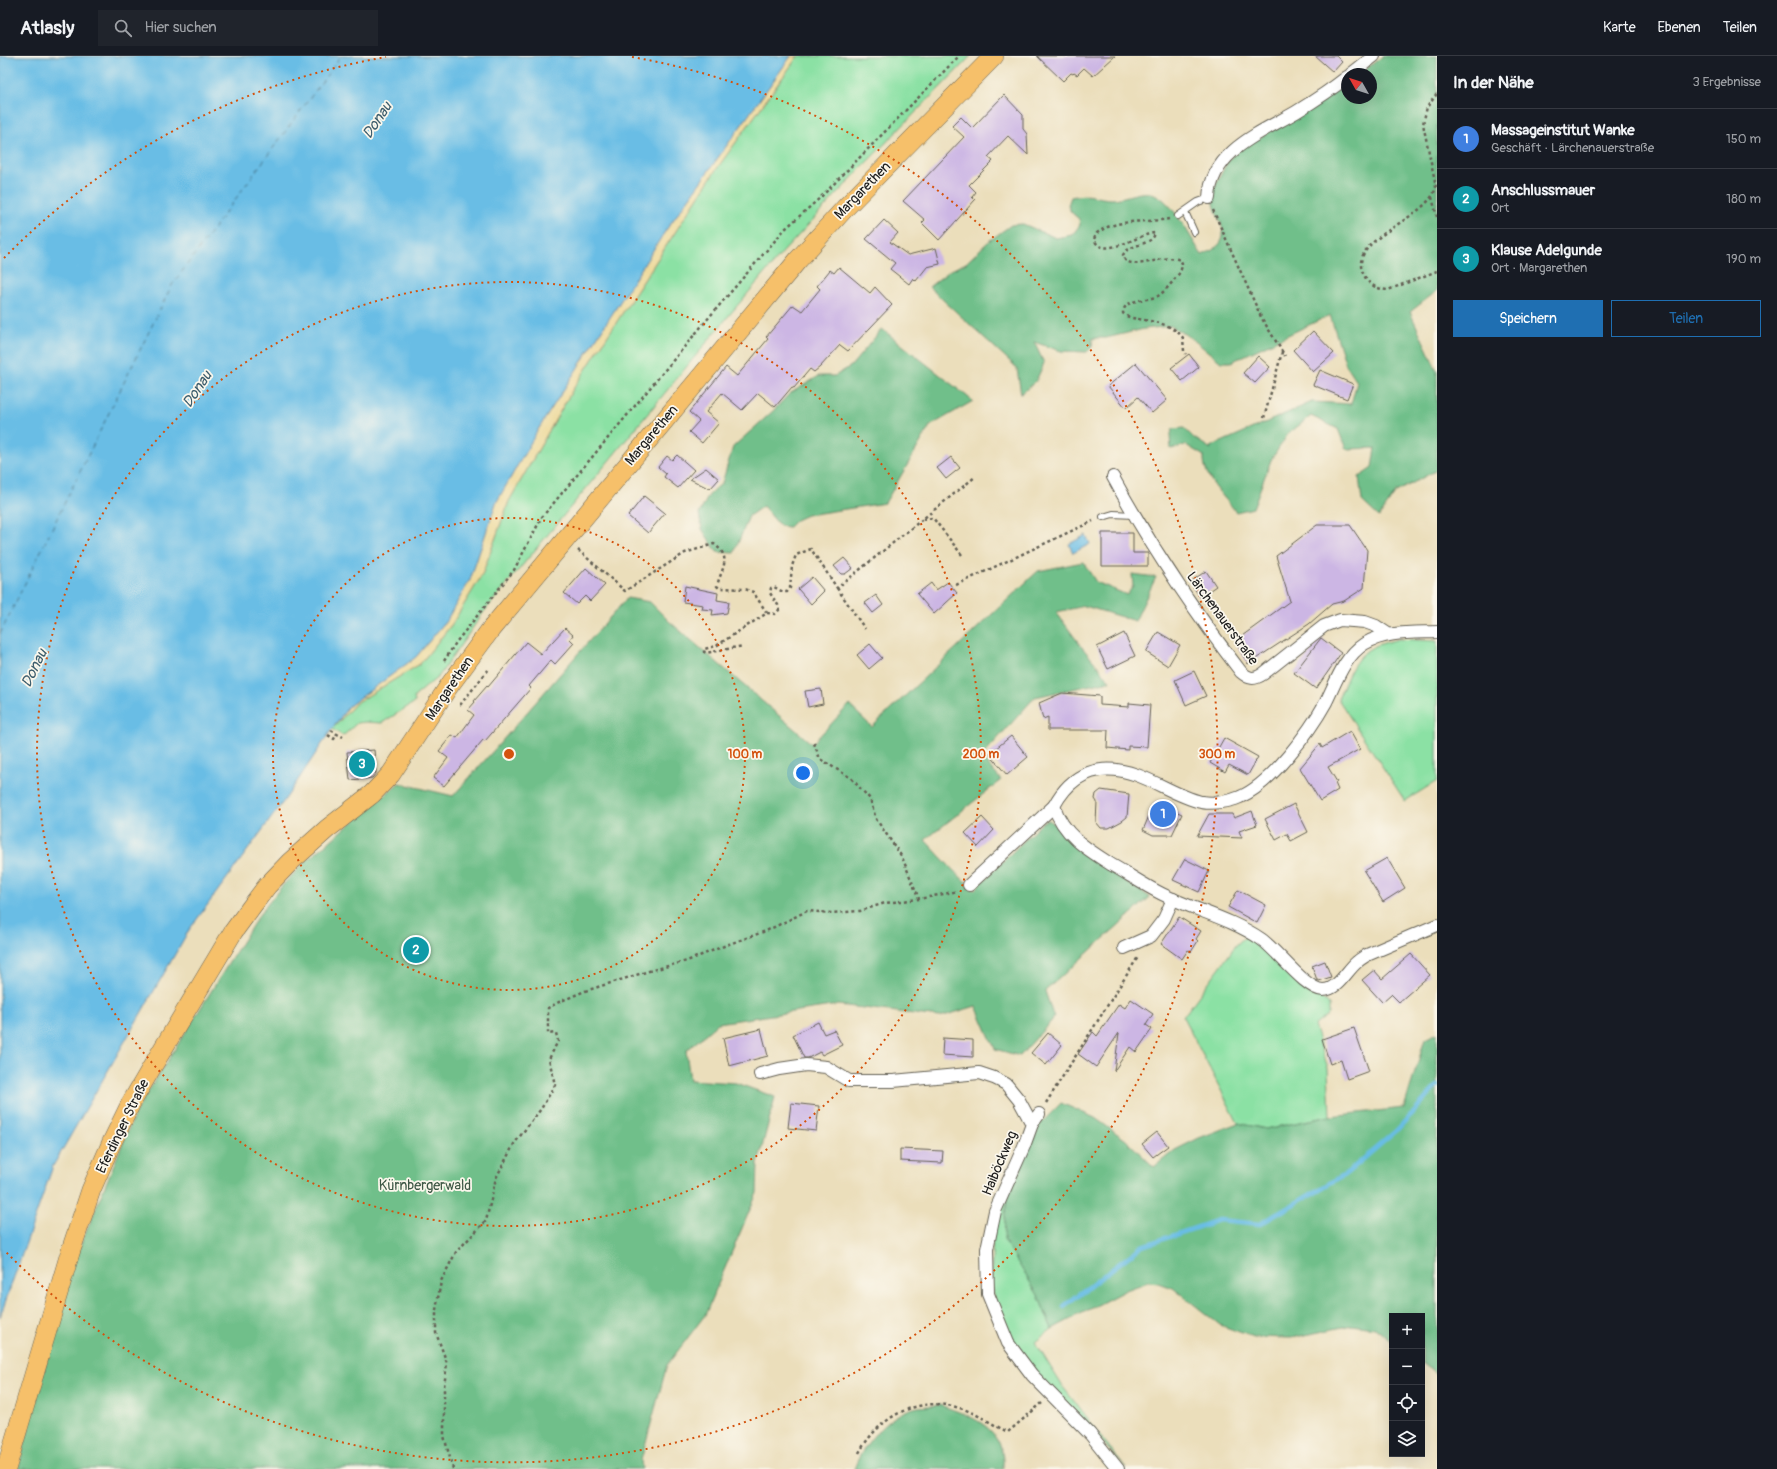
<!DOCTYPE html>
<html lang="de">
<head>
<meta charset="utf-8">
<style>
  :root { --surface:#171b24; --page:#20242c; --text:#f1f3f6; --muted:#9ea1a6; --line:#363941; --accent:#1f6fb2 }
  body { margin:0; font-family:Pangolin,sans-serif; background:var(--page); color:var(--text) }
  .controls { position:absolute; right:12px; bottom:12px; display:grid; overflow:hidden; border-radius:0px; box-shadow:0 4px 16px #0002 }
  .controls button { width:36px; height:36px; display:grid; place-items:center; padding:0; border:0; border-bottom:1px solid var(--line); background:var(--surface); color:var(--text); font:20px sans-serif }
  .compass { position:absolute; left:1341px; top:12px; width:36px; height:36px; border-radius:50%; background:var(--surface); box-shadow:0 4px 16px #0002; rotate:309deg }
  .you { position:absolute; left:803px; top:717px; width:14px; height:14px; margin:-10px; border:3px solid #fff; border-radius:50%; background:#1a73e8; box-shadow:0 0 0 6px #1a73e833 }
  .badge { display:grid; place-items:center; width:26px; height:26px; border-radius:50%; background:var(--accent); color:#fff; font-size:13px; font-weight:700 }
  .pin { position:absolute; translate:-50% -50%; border:2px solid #fff; box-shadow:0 1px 4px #0006 }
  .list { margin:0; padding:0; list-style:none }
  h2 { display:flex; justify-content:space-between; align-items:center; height:52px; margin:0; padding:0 16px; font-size:17px }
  h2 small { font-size:13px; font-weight:400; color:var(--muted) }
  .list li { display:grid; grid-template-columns:26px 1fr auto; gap:12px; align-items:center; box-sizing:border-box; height:60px; padding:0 16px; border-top:1px solid var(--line) }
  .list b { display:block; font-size:15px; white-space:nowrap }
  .list p { margin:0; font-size:13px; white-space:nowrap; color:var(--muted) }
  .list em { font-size:13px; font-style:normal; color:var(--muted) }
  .actions { display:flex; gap:8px; padding:12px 16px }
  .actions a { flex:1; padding:9px 0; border:1px solid var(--accent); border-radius:0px; text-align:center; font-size:14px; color:var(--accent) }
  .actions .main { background:var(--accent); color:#fff }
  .icon { flex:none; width:22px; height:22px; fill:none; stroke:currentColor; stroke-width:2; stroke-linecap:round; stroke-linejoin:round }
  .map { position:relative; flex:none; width:1437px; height:1413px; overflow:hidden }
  header { display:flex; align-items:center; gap:24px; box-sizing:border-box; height:56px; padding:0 20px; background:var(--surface); border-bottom:1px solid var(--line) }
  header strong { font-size:19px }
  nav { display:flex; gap:22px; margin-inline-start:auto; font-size:14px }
  .search { width:280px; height:36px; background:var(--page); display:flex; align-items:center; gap:10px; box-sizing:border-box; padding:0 14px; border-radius:0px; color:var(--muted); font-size:15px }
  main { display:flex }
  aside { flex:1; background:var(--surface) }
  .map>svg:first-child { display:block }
  .green { fill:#8be1a4; stroke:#547e60 }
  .forest { fill:#70bf8a; stroke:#466e53 }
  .sand { fill:#eeda9e; stroke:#857b5d }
  .water { fill:#69bde5; stroke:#426c80 }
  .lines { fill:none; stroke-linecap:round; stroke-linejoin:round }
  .stream { stroke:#69bde5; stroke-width:4.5 }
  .ferry { stroke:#3b5c6c; stroke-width:1; stroke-dasharray:5 4; stroke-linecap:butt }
  .building { fill:#ccb6e4 }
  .lane-casing { stroke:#646054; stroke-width:8 }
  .street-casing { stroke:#646054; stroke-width:14 }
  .primary-casing { stroke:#646054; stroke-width:20 }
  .path { stroke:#646054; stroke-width:2.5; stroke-dasharray:3 3; stroke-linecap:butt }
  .lane { stroke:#fff; stroke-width:6 }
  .street { stroke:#fff; stroke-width:12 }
  .primary { stroke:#f6c06b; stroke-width:19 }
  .ring { fill:none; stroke:#d4530e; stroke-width:2; stroke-dasharray:2 4 }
  .labels { text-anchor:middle; stroke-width:3.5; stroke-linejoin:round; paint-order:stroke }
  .street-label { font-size:14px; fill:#1c1c1c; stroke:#fbf7ec }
  .park-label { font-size:14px; fill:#3d5745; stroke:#fbf7ec }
  .water-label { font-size:15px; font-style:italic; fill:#3b5c6c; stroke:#fbf7ec }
  .centre { fill:#d4530e; stroke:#fbf7ec; stroke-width:2 }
  .ring-label { font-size:12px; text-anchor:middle; font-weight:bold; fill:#d4530e; stroke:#fbf7ec; stroke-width:3.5; stroke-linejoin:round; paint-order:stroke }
</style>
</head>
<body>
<header>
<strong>Atlasly</strong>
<div class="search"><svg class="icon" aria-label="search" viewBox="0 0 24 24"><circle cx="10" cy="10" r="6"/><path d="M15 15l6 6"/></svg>Hier suchen</div>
<nav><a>Karte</a><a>Ebenen</a><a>Teilen</a></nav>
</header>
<main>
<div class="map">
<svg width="1437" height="1413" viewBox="0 0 1437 1413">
  <rect width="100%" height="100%" fill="#fbf7ec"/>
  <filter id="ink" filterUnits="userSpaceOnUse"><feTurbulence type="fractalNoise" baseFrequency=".025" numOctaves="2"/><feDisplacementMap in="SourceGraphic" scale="8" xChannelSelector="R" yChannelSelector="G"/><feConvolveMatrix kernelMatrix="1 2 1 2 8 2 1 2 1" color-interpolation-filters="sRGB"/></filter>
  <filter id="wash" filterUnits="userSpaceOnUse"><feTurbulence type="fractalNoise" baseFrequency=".012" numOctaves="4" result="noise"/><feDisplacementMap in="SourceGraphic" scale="16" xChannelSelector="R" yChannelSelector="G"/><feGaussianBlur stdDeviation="0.9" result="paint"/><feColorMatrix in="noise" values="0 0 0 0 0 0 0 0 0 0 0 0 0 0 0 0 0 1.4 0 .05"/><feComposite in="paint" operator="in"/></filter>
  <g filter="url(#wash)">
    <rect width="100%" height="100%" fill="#ebdebb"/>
    <g class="green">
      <polygon points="798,0 971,0 861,112 783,196 731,257 483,557 439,620 414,641 415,646 382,667 365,666 357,667 343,680 332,673 356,647 420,608 452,568 482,519 509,445 573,333 713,118"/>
      <path d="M 1399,583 L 1437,585 L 1437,725 L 1405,745 L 1338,643 C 1345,628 1351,608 1364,597 C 1373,589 1387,586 1399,583 Z"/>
      <polygon points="1246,880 1256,884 1329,949 1329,958 1314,970 1328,1012 1330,1060 1266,1073 1238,1067 1183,961 1237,888"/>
      <polygon points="1012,1121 1004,1184 1038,1239 1052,1273 1035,1286 1063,1331 1126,1413 1093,1375 1035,1316 1014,1288 998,1257 991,1226 993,1178"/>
    </g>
    <g class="forest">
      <path d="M 1383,0 L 1437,0 L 1437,235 L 1410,256 L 1437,315 L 1437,414 L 1396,436 L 1379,461 L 1362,445 L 1359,421 L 1372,412 L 1375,392 L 1346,393 L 1338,373 L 1311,360 L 1288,378 L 1271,404 L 1253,452 L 1236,456 C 1223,439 1203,422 1204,400 L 1186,389 L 1171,393 L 1170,380 L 1173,373 L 1184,372 L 1194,382 L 1211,393 L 1210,391 L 1312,346 L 1351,348 L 1357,326 L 1346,309 L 1330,259 L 1231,306 L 1221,306 L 1191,282 L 1171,270 L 1144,273 L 1106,282 L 1093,282 L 1092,291 L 1087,296 L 1061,295 L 1034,286 L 1044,307 L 1036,325 L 1021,338 L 1017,313 L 1014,309 L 929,231 L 949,215 L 966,207 L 989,185 L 1011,169 L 1023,168 L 1056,182 L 1072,179 L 1080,169 L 1079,163 L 1071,156 L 1068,149 L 1071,141 C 1092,136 1096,143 1113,143 C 1126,142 1138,135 1150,137 C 1170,139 1191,183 1202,199 C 1248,181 1202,158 1216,128 C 1220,121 1228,103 1233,99 C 1244,90 1258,83 1269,76 C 1295,59 1321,43 1347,27 L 1347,42 L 1371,42 L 1371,18 L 1359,18 Z"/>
      <polygon points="882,273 973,345 930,370 885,447 807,459 796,464 789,471 780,470 763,450 749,460 734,497 717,496 702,473 699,458 709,439 722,427 733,391 773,355 789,338 819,320 835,320 851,310"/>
      <path d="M 1083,506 L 1096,526 L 1127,539 L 1133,530 L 1132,518 L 1156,521 L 1135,565 L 1085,550 L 1056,556 L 1081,590 L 1110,625 L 1035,641 L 981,701 L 1001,724 L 925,784 L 952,813 L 974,834 L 1043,766 L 1048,764 L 1055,768 L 1079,795 L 1150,841 L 1045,935 L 1054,962 L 1020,1000 L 995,993 L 976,950 L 940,961 L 838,949 L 718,967 L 686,995 L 690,1024 L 736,1027 L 775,1041 L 758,1107 L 757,1137 L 705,1259 L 667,1309 L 641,1404 L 642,1413 L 18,1413 L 69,1217 L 136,1055 L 259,859 L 282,830 L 304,807 L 399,727 L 453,740 C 512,675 568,608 627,542 L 650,546 L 670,566 L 812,688 L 849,649 L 872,671 L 1038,515 Z"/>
      <polygon points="1437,977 1437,1318 1422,1307 1422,1260 1392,1260 1392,1285 1375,1272 1352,1269 1291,1282 1253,1281 1220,1269 1173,1232 1159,1227 1148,1226 1126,1234 1052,1273 1038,1239 1004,1184 1005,1157 1012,1121 1036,1072 1061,1047 1095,1062 1126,1084 1154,1111 1175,1094 1199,1082 1238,1067 1266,1073 1330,1060 1404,1052 1425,983"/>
      <path d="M 940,1349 C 973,1361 1006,1371 1003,1413 L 854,1413 C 864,1386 889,1357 918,1351 C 925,1350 933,1350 940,1349 Z"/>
    </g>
    <polygon class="sand" points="791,0 798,0 713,118 573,333 509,445 482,519 452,568 420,608 356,647 332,673 349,650 416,601 446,565 470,524 496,447 539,372 666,174"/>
    <g class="water">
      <polygon points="0,0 791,0 666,174 539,372 496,447 470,524 446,565 416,601 349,650 332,673 286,742 189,874 53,1110 0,1261"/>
      <polygon points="1086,479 1090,488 1073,497 1069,488"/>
    </g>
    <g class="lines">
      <polyline class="stream" points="1064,1250 1142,1190 1219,1164 1260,1168 1347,1117 1396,1075 1437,1030"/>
      <polyline class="ferry" points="0,578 172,229 341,0"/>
    </g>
    <g id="blocks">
      <g class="building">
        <polygon points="1037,0 1115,0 1093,20 1084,12 1077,19 1074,17 1073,18 1071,17 1063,25"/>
        <polygon points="1315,0 1336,0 1342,6 1333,16"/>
        <polygon points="1004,39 1023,59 1023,73 1027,78 1028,99 1008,80 988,101 993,105 969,129 976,136 972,141 975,144 939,184 922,167 925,164 903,145 964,81 952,70 961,61 972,72"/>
        <polygon points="884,164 898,177 890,186 908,199 936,192 940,208 927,211 916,225 913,222 909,228 890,213 895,207 866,183"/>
        <polygon points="839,211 870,237 875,231 892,249 848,295 840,289 820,311 814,316 810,313 794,332 792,331 775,351 758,337 742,354 722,337 706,356 719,367 702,387 689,376 699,365 689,356 726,311 737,320 768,283 766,281 793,249 802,255 820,233 817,230 830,214 834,217"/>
        <polygon points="1313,275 1334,297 1313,316 1293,294"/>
        <polygon points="1189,298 1199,311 1182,325 1171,312"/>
        <polygon points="1258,300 1270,311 1255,327 1243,317"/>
        <polygon points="1136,307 1167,344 1152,357 1138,341 1126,352 1108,330"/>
        <polygon points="1320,314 1353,328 1347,343 1313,329"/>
        <polygon points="677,399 694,414 678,432 664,421 666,418 658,411 667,400 672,404"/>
        <polygon points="951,401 960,412 946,423 937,412"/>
        <polygon points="706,412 719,423 710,433 690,423"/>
        <polygon points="644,440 665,457 648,477 628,460"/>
        <polygon points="1317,469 1350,469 1367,494 1364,532 1344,545 1332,548 1309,568 1248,608 1235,585 1290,545 1276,500"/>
        <polygon points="1102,477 1133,477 1133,497 1148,497 1148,510 1102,510"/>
        <polygon points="844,502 853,512 845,518 841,518 834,510"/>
        <polygon points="586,512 605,529 590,545 585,540 577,548 564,537"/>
        <polygon points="1206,515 1216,530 1200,541 1190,526"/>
        <polygon points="812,521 824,535 811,548 798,533"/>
        <polygon points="948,526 957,537 934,558 917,538 931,527 936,534"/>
        <polygon points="685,530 718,537 717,544 729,546 727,557 712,559 713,554 702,553 703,549 683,546"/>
        <polygon points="876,539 883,549 873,557 865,547"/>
        <polygon points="565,572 573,579 570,583 574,587 555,608 551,604 529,630 531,632 485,685 483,684 444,730 433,722 448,702 439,695 452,679 457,682 474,659 468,654 475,646 474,645 487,630 488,631 526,586 541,598"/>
        <polygon points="1158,576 1180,589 1168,610 1146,596"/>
        <polygon points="1124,577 1135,600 1108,613 1097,591"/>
        <polygon points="1321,582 1341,597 1316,633 1294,617"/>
        <polygon points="870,588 882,602 869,613 857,599"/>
        <polygon points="1194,615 1206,640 1186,649 1175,624"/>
        <polygon points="821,633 823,648 808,651 805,635"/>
        <polygon points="1062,637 1100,640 1100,649 1129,651 1129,647 1150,649 1147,691 1128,690 1128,694 1107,692 1108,674 1048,674 1048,661 1043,663 1039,647"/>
        <polygon points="1350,675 1360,693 1328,711 1337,726 1335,727 1338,734 1320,745 1300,712 1320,688 1322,692"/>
        <polygon points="1011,680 1028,701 1007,719 989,698"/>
        <polygon points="1224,682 1258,701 1248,719 1229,709 1225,716 1210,707"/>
        <polygon points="374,694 376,717 372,722 350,724 347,696"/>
        <polygon points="1101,734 1129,738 1127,761 1122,765 1109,772 1101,772 1096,766 1097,746 1095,743 1096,738"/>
        <polygon points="1155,746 1182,758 1172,779 1153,779 1143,774"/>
        <polygon points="1294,748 1308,776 1291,785 1287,778 1276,784 1265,763"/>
        <polygon points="1252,755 1257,769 1239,775 1242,782 1197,780 1209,758 1232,758 1234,762"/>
        <polygon points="982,761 994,774 978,791 965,777"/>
        <polygon points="1387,802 1405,832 1383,846 1364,815"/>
        <polygon points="1185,803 1209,815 1199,836 1173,824"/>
        <polygon points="1238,834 1266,849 1257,867 1228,851"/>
        <polygon points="1179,861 1201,875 1196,883 1198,885 1191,896 1188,894 1182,903 1161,888"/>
        <polygon points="1411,898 1430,919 1399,946 1391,938 1382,946 1362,924 1374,914 1382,923"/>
        <polygon points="1325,905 1331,921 1319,925 1317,924 1312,910"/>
        <polygon points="1131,943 1153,958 1146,969 1152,973 1136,996 1130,991 1114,1015 1119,977 1096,1011 1078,998 1093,976 1097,980 1119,948 1125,952"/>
        <polygon points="818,966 824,978 834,974 842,989 822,999 820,996 808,1002 804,1002 793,979"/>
        <polygon points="1354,972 1369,1015 1347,1023 1341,1004 1330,1008 1322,983"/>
        <polygon points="761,973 768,1000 729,1010 723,982"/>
        <polygon points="1048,977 1062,989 1046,1009 1031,997"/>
        <polygon points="943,982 973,984 973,1001 942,999"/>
        <polygon points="791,1047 819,1050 816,1075 788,1072"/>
        <polygon points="1157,1076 1168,1090 1153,1101 1142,1088"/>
        <polygon points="900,1093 943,1095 942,1107 900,1105"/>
      </g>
    </g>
  </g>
  <g filter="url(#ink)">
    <use href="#blocks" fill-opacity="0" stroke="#646054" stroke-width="1"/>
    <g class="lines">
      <g class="lane-casing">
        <g id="lane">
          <polyline points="1185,156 1194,176"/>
          <polyline points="1178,160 1198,146 1209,142"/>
          <polyline points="1103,461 1113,458 1134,459"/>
        </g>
      </g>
      <g class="street-casing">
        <g id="street">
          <polyline points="1351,18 1374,0"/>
          <path d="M 1209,142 C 1211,95 1262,76 1296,56 C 1314,45 1331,34 1347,21"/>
          <path d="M 1113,421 C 1150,489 1194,555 1241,616 C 1249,623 1254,624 1263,618 L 1324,570 L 1340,564 L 1365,566 L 1376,570 L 1388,578"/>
          <path d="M 1054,750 C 1072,716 1101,706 1137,719 C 1159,727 1179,741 1201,746 C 1213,748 1229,746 1240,741 C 1271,728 1310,675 1326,646 C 1336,626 1344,601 1364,588 C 1385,575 1413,577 1437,576"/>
          <path d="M 969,829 L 1054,750 C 1063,779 1088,794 1112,809 C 1128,818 1144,829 1162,838 C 1194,854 1230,862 1261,883 C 1278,895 1305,933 1323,934 C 1338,934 1347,914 1357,906 C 1360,903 1364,901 1367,899 L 1437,869"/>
          <polyline points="1124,892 1151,880 1164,863 1173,843"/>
          <polyline points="760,1018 779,1013 806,1009 826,1011 849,1025 893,1025 979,1017 994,1022 1006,1028 1019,1044 1032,1068"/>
          <polyline points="1039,1058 1032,1068 1024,1090 995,1155 987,1193 988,1238 1008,1287 1032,1319 1090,1378 1118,1413"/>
        </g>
      </g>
      <g class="primary-casing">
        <polyline id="primary" points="6,1413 70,1197 91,1134 111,1088 131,1047 152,1011 233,876 252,850 267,830 290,806 327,773 372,738 391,718 449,630 491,573 798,204 846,151 994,0"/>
      </g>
      <g class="path">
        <path d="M 1437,38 L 1427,51 L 1423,68 L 1436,130 C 1431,164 1341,182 1365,221 C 1370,230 1378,233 1388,234 L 1437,215"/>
        <polyline points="1432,141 1437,161"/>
        <polyline points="1213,154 1261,261 1285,300"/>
        <path d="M 1169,163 C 1146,167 1117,162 1097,177 L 1094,183 C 1102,205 1140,177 1155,177 C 1153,190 1129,187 1123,199 L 1125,204 C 1139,215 1163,197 1180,204 L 1182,207 C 1182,215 1178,219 1174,224 C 1169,230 1164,236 1158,240 C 1148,245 1124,242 1123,257 C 1129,267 1168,260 1183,282 L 1184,295 L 1186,298"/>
        <polyline points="1264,362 1282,296"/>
        <polyline points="923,463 933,462 962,499"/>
        <path d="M 578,494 L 625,535 L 685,497 L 714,488 C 733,502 721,513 717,530 L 719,532 L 745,533 L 753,536 L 767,557 L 716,590 L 704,593 L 704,596 L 706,597 L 743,590"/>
        <polyline points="956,529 1093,465"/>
        <polyline points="837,532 865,573"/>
        <polyline points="767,557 775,558 779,554 778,549 770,537 771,532 774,531 783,536 787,536 790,532 792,510 796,499 811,493 837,532 975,421"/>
        <polyline points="444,605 457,585 514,514 542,461 711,259 785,173 821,141 959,0"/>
        <polyline points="460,649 489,613"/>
        <polyline points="331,674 337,678"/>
        <polyline points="328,679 334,683 337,678 343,681"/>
        <polyline points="814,687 820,703 851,722 870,743 876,763 902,801 919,843"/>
        <polyline points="1046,1047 1138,901"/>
        <path d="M 859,1397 C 878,1362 916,1340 956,1351 C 974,1355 991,1368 1008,1376 L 1042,1347"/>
        <polyline points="453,1413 444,1380 444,1331 447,1307 436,1277 436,1254 441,1225 456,1196 486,1165 496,1122 514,1088 541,1053 555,1029 549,1003 558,985 556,977 548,978 548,952 559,946 585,935 649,915 687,905 729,888 766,875 807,855 832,857 860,855 885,847 919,843 958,835"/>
      </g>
      <use href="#lane" class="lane"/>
      <use href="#street" class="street"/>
      <use href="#primary" class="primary"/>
    </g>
  </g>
  <g class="ring">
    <circle cx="509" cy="698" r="236"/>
    <circle cx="509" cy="698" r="472"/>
    <path d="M4 202A708 708 0 0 1 386 1M632 1A708 708 0 1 1 4 1194"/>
  </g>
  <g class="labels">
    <g class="street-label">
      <text transform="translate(862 134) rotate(-46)" y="5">Margarethen</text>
      <text transform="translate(651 379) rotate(-50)" y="5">Margarethen</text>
      <text transform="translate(1223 562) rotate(54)" y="5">Lärchenauerstraße</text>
      <text transform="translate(449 632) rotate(-56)" y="5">Margarethen</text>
      <text transform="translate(122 1070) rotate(-64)" y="5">Eferdinger Straße</text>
      <text transform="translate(999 1107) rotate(-67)" y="5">Haiböckweg</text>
    </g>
    <g class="park-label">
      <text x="425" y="1134">Kürnbergerwald</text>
    </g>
    <g class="water-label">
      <text transform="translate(377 64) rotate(-56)" y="5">Donau</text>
      <text transform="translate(197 333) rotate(-56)" y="5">Donau</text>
      <text transform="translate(34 612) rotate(-64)" y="5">Donau</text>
    </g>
  </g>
  <circle cx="509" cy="698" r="6" class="centre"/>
  <g class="ring-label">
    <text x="745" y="702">100 m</text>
    <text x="981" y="702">200 m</text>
    <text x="1217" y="702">300 m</text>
  </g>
</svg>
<div class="controls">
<button>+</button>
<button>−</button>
<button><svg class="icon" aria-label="locate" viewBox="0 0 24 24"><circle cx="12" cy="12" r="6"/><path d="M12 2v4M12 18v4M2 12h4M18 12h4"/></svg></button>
<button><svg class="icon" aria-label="layers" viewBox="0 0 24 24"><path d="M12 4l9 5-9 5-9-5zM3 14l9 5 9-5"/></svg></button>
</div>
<svg class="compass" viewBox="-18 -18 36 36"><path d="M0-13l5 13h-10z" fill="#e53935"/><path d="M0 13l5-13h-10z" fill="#9ea1a6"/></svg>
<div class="you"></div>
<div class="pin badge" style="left:1163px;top:758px;background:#3f7fe0">1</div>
<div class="pin badge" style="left:416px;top:894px;background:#0f9aa8">2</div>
<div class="pin badge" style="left:362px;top:708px;background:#0f9aa8">3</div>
</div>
<aside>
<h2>In der Nähe<small>3 Ergebnisse</small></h2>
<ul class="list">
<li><span class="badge" style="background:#3f7fe0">1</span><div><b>Massageinstitut Wanke</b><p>Geschäft · Lärchenauerstraße</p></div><em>150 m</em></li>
<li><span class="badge" style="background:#0f9aa8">2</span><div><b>Anschlussmauer</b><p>Ort</p></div><em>180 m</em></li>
<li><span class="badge" style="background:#0f9aa8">3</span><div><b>Klause Adelgunde</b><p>Ort · Margarethen</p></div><em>190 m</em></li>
</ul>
<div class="actions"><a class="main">Speichern</a><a>Teilen</a></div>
</aside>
</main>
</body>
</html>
